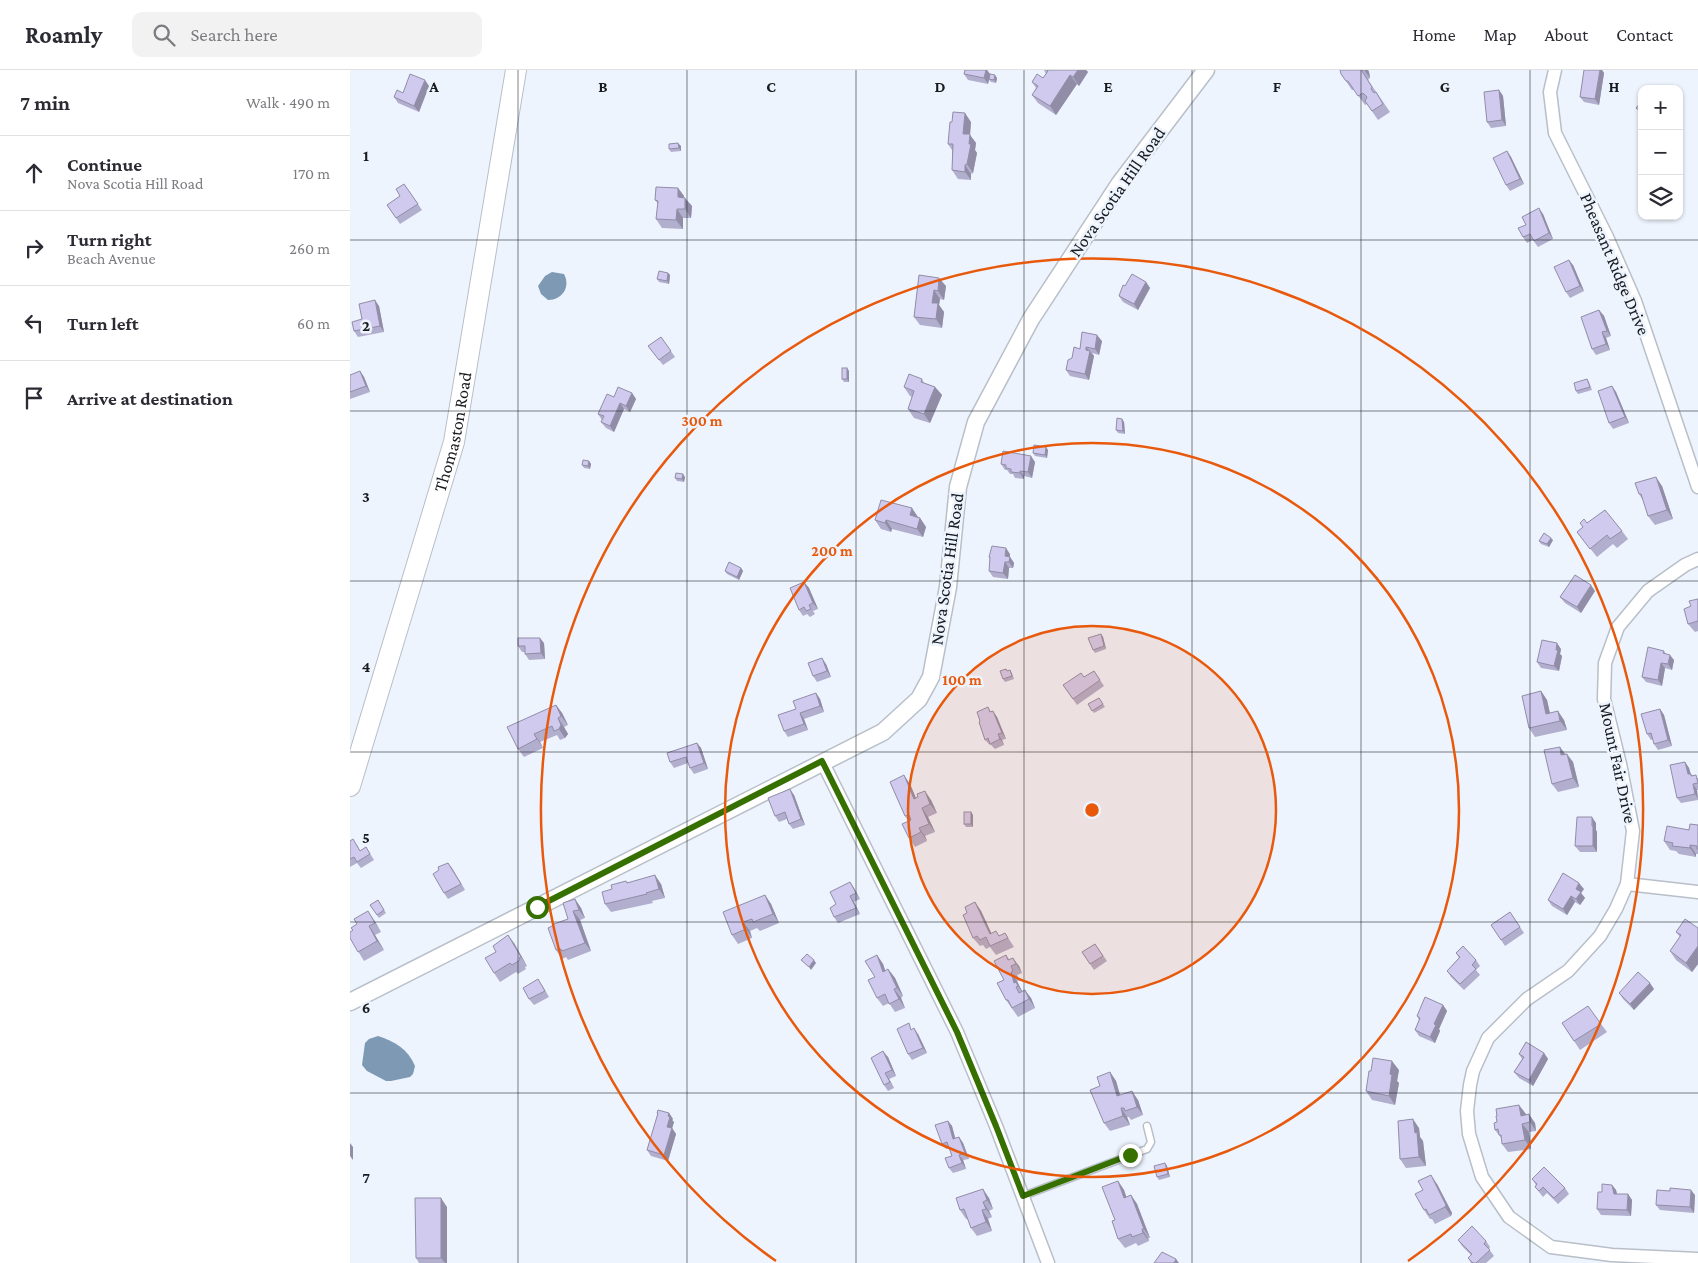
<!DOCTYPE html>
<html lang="en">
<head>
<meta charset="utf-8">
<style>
  :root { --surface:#fff; --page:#f2f2f3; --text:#2b2b33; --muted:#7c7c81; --line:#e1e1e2 }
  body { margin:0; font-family:"Crimson Pro",serif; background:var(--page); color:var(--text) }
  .controls { position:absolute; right:15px; top:15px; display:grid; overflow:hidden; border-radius:10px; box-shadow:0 1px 4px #0004 }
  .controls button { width:45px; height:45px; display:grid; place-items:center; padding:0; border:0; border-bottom:1px solid var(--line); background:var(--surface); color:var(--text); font:25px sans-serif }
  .stop { position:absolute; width:15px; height:15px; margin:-11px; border:4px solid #357000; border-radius:50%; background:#fff }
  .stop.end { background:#357000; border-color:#fff; box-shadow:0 1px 5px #0008 }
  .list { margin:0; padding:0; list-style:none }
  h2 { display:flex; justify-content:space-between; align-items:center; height:65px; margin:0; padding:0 20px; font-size:21px }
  h2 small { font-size:16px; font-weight:400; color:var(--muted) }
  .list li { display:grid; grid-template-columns:32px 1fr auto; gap:15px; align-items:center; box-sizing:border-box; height:75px; padding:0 20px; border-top:1px solid var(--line) }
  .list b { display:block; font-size:19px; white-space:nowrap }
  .list p { margin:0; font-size:16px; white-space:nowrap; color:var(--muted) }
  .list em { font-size:16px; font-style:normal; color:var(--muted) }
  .icon { flex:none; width:28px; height:28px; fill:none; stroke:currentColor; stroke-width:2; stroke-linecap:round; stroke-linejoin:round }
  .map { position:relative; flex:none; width:1348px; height:1193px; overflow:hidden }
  header { display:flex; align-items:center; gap:30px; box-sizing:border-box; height:70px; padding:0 25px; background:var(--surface); border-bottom:1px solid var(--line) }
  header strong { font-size:24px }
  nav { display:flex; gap:28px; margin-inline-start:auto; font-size:18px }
  .search { width:350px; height:45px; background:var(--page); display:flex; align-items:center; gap:12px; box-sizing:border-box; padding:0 18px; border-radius:10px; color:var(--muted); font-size:19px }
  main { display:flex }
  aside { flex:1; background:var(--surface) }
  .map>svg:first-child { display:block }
  .water { fill:#7e99b4 }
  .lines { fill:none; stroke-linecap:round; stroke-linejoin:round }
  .service-casing { stroke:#b8bfc8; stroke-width:9 }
  .minor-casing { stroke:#b8bfc8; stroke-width:15 }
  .tertiary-casing { stroke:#b8bfc8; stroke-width:19 }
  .primary-casing { stroke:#b8bfc8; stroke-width:22 }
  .service { stroke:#fff; stroke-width:6 }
  .minor { stroke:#fff; stroke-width:12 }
  .tertiary { stroke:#fff; stroke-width:16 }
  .primary { stroke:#fff; stroke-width:20 }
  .wall { fill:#b2aecd }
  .shaded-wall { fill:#918da7 }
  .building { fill:#cfcaee; stroke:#918da7 }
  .route { stroke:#357000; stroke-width:6 }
  .grid { fill:none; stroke:#181a1e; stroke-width:1; stroke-opacity:0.55 }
  .ring { fill:none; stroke:#e8590c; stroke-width:2.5 }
  .labels { text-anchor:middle; stroke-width:5; stroke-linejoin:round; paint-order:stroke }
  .street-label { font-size:18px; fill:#181a1e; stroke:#edf4fe }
  .grid-label { font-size:16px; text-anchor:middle; font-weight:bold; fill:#181a1e; stroke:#edf4fe; stroke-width:5; stroke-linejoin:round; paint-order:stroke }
  .centre { fill:#e8590c; stroke:#edf4fe; stroke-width:2.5 }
  .ring-label { font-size:15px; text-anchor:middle; font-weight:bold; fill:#e8590c; stroke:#edf4fe; stroke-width:5; stroke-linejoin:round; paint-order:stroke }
</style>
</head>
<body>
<header>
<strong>Roamly</strong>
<div class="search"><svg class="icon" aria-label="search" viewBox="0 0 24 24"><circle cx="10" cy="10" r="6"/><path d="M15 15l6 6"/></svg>Search here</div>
<nav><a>Home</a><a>Map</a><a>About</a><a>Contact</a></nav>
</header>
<main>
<aside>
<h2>7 min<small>Walk · 490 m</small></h2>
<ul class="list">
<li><svg class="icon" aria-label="ahead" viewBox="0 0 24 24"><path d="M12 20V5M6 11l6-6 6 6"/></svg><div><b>Continue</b><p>Nova Scotia Hill Road</p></div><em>170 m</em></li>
<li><svg class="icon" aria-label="right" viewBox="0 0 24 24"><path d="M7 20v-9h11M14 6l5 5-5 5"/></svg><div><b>Turn right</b><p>Beach Avenue</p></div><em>260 m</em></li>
<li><svg class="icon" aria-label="left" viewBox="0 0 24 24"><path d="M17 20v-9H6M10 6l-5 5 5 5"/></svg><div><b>Turn left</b></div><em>60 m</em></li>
<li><svg class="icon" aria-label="arrive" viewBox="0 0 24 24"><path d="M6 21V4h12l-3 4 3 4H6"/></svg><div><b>Arrive at destination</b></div></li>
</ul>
</aside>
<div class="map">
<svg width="1348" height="1193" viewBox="0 0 1348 1193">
  <rect width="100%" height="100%" fill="#edf4fe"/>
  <g class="water">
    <path d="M 202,202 L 214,204 C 221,217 212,230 198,230 L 191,224 L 188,216 L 195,206 Z"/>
    <path d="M 28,966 C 44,971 58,979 65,996 L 63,1004 L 60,1007 L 41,1011 L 36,1011 L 17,1001 L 12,995 L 15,973 L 19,969 Z"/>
  </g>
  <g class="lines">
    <g class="service-casing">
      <polyline id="service" points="673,1126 797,1079 801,1072 797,1056"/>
    </g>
    <g class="minor-casing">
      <g id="minor">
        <polyline points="1205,0 1200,22 1205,63 1257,167 1285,231 1348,417"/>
        <polyline points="1348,489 1335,495 1298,521 1268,557 1255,593 1254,629 1270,694 1283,761 1277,814 1266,839 1250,866 1218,901 1177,929 1138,968 1123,1001 1120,1015 1117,1041 1119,1064 1132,1107 1159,1147 1201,1177 1262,1185 1348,1189"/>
        <polyline points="472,691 607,962 646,1056 698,1193"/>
        <polyline points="1277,814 1348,822"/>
      </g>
    </g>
    <g class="tertiary-casing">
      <polyline id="tertiary" points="0,932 533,662 569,629 581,607 598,517 608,417 626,352 681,249 770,113 856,0"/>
    </g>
    <g class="primary-casing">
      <g id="primary">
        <path id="s1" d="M 0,716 L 104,372 L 166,0"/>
      </g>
    </g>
    <use href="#service" class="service"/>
    <use href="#minor" class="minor"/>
    <use href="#tertiary" class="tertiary"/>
    <use href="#primary" class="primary"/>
  </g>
  <g class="wall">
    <polygon points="615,0 637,0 640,4 647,8 646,13 641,12 639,10 638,14 618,10 614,4"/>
    <polygon points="694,0 736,0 738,2 729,16 727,14 706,45 688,33 682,25 686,18 682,12 693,8 696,4"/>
    <polygon points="990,0 1018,0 1019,2 1020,8 1018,10 1040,42 1028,50 1017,34 1015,35 1004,20 1002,20 991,4"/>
    <polygon points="1234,0 1252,0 1254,3 1249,35 1234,32 1230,27"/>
    <polygon points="79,16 69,42 48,33 44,27"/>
    <polygon points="1149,20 1153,26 1156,56 1141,58 1137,52"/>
    <polygon points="621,52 620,65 626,73 625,80 627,83 623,103 621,104 621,110 608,109 602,100 602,80 598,74"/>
    <polygon points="331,76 331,81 321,82 319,79"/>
    <polygon points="1157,81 1161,87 1174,114 1160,121 1156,115"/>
    <polygon points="54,114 72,140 50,154 37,135 50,126"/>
    <polygon points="328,118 334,126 334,128 342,136 341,148 333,148 333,159 312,158 306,149 308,134 305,130"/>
    <polygon points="1193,144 1203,169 1188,177 1183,170 1177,173 1173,167 1176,155"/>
    <polygon points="1223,195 1234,221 1220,228 1216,222"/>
    <polygon points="318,203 320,205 319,214 309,212 307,209"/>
    <polygon points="569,205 596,216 594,230 590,229 589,235 594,242 592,258 570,255 564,247"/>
    <polygon points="796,212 800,218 788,240 773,232 769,226 775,216"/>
    <polygon points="29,236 34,262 8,267 4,261"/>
    <polygon points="1249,240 1254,246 1261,266 1256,268 1260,280 1246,285 1242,279"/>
    <polygon points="311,267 325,287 313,295 298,276"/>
    <polygon points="752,271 749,285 742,283 744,286 739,310 720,306 716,300 722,288 730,279"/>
    <polygon points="497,298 499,301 499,312 494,312 492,309"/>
    <polygon points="10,301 14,307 20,322 0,329 0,305"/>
    <polygon points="572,309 574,313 585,317 592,325 580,353 564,348 558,339 562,327 560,326 554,317"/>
    <polygon points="1237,309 1239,312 1242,320 1228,324 1226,321"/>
    <polygon points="1262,316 1266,322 1279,353 1263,359 1259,353"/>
    <polygon points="282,323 286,329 280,342 274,339 264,362 256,358 251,352 252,350 248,344 264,327"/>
    <polygon points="772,349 774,352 775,364 768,363 766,360"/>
    <polygon points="696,377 698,380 697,388 685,386 683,383"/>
    <polygon points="239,391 241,394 240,399 234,398 232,395"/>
    <polygon points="685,392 682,408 674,406 674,409 665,408 663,404 660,404 657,400 655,400 651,394"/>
    <polygon points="335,407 334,412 327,411 325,408"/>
    <polygon points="1312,416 1323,449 1305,455 1298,446 1294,432 1289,424"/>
    <polygon points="568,447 567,448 570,448 576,457 573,467 542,459 541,462 531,459 525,450"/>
    <polygon points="1237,453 1272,461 1278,469 1267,478 1263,474 1247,487 1227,462"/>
    <polygon points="1203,470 1199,477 1191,474 1189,471"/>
    <polygon points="660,484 660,487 664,493 663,498 659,498 658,509 643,507 639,501 640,489 639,487"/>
    <polygon points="391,498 393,501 389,510 377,504 375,501"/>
    <polygon points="454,512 459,518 468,539 463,541 465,544 460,547 457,544 453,546 449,540"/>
    <polygon points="1245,521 1231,543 1215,533 1210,527"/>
    <polygon points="1348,529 1348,561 1345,562 1338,554 1341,536"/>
    <polygon points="751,564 753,567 756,579 745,583 743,580"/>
    <polygon points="194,573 195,589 179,590 175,584 175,582 172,582 168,576"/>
    <polygon points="1211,579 1210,584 1212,586 1209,601 1191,598 1187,592"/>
    <polygon points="1314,581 1316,584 1324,590 1322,600 1315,598 1312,616 1296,612 1292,607"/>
    <polygon points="476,594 481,607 467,612 463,606"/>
    <polygon points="656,599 657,601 660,600 662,603 664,609 655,612 653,609"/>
    <polygon points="744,601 754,616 727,635 713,615 734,607"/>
    <polygon points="1191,621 1197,630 1200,643 1214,650 1217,660 1185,667 1179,658"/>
    <polygon points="466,623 470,629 474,642 454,649 458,660 438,667 434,661 446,639"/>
    <polygon points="749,628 755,637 744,643 738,634"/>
    <polygon points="206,635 212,643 218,655 214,657 218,664 215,668 210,670 207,665 190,672 193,678 174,687 168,679"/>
    <polygon points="638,637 641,642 647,647 656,669 652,670 654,675 645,679 641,675 640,675 635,670 630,651"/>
    <polygon points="1310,639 1314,645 1322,676 1308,680 1304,674 1303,669 1301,670 1297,664"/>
    <polygon points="347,673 351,678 358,699 344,704 340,698 338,693 324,698 320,692"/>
    <polygon points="1215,684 1223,692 1229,717 1208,722 1202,714"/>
    <polygon points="1335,692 1339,698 1341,704 1342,706 1348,708 1348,720 1347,720 1348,730 1331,733 1327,728"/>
    <polygon points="560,714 566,728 581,730 587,743 578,747 585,762 575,766 577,771 565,777 559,768 558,751 555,746"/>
    <polygon points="444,725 455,755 443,759 439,754 437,749 429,752 425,746"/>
    <polygon points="621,742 623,745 623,757 616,757 614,754"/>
    <polygon points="1246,753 1246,760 1247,762 1247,782 1230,782 1225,776"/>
    <polygon points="1348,755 1348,784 1346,784 1346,787 1329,784 1326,781 1320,780 1314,771"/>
    <polygon points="0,771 7,775 10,781 16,777 24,790 11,798 7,793 0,797"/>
    <polygon points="98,793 115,820 98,829 94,823 89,800"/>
    <polygon points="277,812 311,814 315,828 302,831 303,833 261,842 255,834 262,819"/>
    <polygon points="500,812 504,818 510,829 504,832 510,844 488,853 484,847 486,834"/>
    <polygon points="1234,819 1231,823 1235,828 1230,835 1225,832 1217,845 1202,836 1198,830"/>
    <polygon points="415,825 421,834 429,853 410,861 407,858 400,861 402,868 388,874 382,865"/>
    <polygon points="225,829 231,838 235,848 230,850 241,881 218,890 216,887 212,889 206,880 204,855 218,849"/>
    <polygon points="28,830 36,843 29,848 20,835"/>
    <polygon points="625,832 631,841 641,863 650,866 655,863 664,877 646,885 640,877 636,879 633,875 630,876 623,868 617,843"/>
    <polygon points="1160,842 1174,863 1155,876 1141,855"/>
    <polygon points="24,850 31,862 25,865 34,880 14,891 0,868"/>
    <polygon points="1348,858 1348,894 1342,902 1326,890 1320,881 1330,867 1326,862"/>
    <polygon points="164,873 177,896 175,897 176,899 168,904 166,902 150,912 144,903 146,882"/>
    <polygon points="745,874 757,891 744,900 732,882"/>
    <polygon points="1106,883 1126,890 1130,896 1126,900 1130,905 1114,920 1101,907 1097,901 1109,888"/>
    <polygon points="527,885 533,894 535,901 538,899 545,908 553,926 551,928 555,938 545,942 539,933 533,936 527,928 525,907"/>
    <polygon points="656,885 659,889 669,896 672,903 667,905 670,910 667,911 668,914 672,921 681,928 685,938 668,947 656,930 654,910"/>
    <polygon points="192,915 199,927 184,935 179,929"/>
    <polygon points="1304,919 1284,940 1273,929 1269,923"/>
    <polygon points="1093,935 1097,941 1089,959 1090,961 1085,973 1069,966 1065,960 1069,950 1067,946"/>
    <polygon points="1212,953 1251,954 1257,962 1230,980"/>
    <polygon points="568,964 577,983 562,990 558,984"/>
    <polygon points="1194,983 1198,989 1183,1016 1169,1008 1164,1002 1172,989 1169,984"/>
    <polygon points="538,987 546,1006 539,1009 544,1018 538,1021 534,1015"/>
    <polygon points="1049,1000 1047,1011 1049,1013 1045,1035 1022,1030 1016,1021 1021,1001"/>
    <polygon points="760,1002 766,1011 770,1025 788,1030 793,1045 781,1050 779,1047 777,1047 780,1055 760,1061 754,1053 750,1016"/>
    <polygon points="307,1043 319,1043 323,1049 322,1050 324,1052 322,1058 326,1064 318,1091 301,1086 297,1080 308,1045"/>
    <polygon points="1176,1044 1185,1053 1186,1061 1179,1062 1181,1079 1158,1082 1152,1074 1152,1069 1145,1060"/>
    <polygon points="598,1051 602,1056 605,1068 609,1067 613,1073 619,1089 613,1090 616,1099 603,1103 599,1098 602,1086 599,1078 596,1079 592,1074"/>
    <polygon points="1069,1058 1070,1067 1073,1071 1076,1096 1056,1098 1050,1089"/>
    <polygon points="815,1093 817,1096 820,1107 809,1110 807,1107"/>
    <polygon points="1182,1109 1215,1118 1219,1124 1208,1134 1197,1123 1193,1127 1185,1117 1186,1115"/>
    <polygon points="768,1111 774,1120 776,1127 781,1125 787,1134 800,1168 798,1168 799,1171 788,1176 786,1173 775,1178 768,1169 765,1150"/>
    <polygon points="1087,1114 1102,1143 1101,1146 1085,1154 1082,1149 1080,1149 1074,1140"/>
    <polygon points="1262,1115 1266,1120 1267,1124 1278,1124 1282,1130 1281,1146 1251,1145 1247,1139 1252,1122"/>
    <polygon points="1345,1125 1344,1143 1310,1140 1306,1135"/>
    <polygon points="639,1128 643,1139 639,1141 642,1147 638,1149 642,1161 627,1166 621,1158 618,1148 616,1149 610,1140"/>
    <polygon points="97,1137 97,1193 69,1193 66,1188"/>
    <polygon points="1108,1170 1136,1171 1140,1177 1139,1179 1144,1186 1136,1193 1121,1193 1118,1188 1121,1185 1112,1176"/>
  </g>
  <g class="shaded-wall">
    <polygon points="636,0 637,0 640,4 638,14 634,8"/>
    <polygon points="728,0 736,0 738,2 729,16 723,7"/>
    <polygon points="1014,0 1018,0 1019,2 1020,8"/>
    <polygon points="1250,0 1252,0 1254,3 1249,35 1245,29"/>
    <polygon points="645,5 647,8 646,13 644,10"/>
    <polygon points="720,5 727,14 706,45 700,36"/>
    <polygon points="75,10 79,16 69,42 64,36"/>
    <polygon points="1149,20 1153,26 1156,56 1152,50"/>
    <polygon points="615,43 621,52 620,65 626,73 625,80 627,83 623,103 617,94 613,64"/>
    <polygon points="328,73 331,76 331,81 329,78"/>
    <polygon points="1157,81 1161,87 1174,114 1170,109"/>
    <polygon points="615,95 621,104 621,110 615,102"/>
    <polygon points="328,118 334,126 334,136 328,127"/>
    <polygon points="335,128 342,136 341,148 335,139"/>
    <polygon points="1189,138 1193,144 1203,169 1199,163"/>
    <polygon points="327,139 333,148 333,159 326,150"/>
    <polygon points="1219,190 1223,195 1234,221 1230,216"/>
    <polygon points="318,203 320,205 319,214 317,211"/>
    <polygon points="589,208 596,216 594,230 588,221"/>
    <polygon points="796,212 800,218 788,240 784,234"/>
    <polygon points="584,220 590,229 589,235 594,242 592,258 586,249 582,233"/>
    <polygon points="25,230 29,236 34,262 30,256"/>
    <polygon points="1249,240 1254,246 1261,266 1257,261"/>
    <polygon points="1252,262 1256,268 1260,280 1256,274"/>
    <polygon points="747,265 752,271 749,285 745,279"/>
    <polygon points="736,277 744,286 739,310 735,304"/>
    <polygon points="497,298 499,301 499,312 497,309"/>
    <polygon points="10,301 14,307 20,322 16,316"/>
    <polygon points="1262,316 1266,322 1279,353 1275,347"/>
    <polygon points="585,317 592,325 580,353 574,344"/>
    <polygon points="282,323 286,329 280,342 276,336"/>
    <polygon points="270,333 274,339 264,362 260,356"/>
    <polygon points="772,349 774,352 775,364 773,361"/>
    <polygon points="696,377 698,380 697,388 695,385"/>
    <polygon points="681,386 685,392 682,408 678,402"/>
    <polygon points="239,391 241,394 240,399 238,396"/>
    <polygon points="670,401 674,406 674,409 670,403"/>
    <polygon points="333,404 335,407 334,412 332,409"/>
    <polygon points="1306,407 1312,416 1323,449 1317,440"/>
    <polygon points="562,438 568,447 566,454 560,445"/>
    <polygon points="570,448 576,457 573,467 567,459"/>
    <polygon points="536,450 542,459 541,462 535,453"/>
    <polygon points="1201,468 1203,470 1199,477 1197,474"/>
    <polygon points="656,478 660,484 659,492 655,486"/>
    <polygon points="660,487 664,493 663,498 659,492"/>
    <polygon points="655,492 659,498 658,509 653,503"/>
    <polygon points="391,498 393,501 389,510 387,507"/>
    <polygon points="454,512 459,518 468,539 463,533"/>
    <polygon points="1241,515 1245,521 1231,543 1227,537"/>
    <polygon points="751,564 753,567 756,579 754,576"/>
    <polygon points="190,568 194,573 195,589 191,583"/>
    <polygon points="1207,573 1211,579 1210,584 1212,586 1209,601 1204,596"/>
    <polygon points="1320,585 1324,590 1322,600 1318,594"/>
    <polygon points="472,588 476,594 481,607 477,601"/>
    <polygon points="1311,593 1315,598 1312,616 1308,610"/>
    <polygon points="1191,621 1197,630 1202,653 1196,644"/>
    <polygon points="466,623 470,629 474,642 470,636"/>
    <polygon points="206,635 212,643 218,655 211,646"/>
    <polygon points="1310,639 1314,645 1322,676 1318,670"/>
    <polygon points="643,641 647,647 656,669 652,663"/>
    <polygon points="1208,641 1214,650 1217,660 1210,651"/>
    <polygon points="450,643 454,649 458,660 454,654"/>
    <polygon points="208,648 214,657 218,664 215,668 209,659"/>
    <polygon points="184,664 190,672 193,678 187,669"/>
    <polygon points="648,664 652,670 654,675 650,669"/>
    <polygon points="347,673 351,678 358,699 354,693"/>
    <polygon points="1210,677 1216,685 1211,685"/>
    <polygon points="1217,684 1223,692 1229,717 1223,708"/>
    <polygon points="1335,692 1339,698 1342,710 1338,704"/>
    <polygon points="554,705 560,714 570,738 564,729"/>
    <polygon points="1343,714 1347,720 1348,729 1345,724"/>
    <polygon points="440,719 444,725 455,755 451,749"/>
    <polygon points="575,721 581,730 587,743 580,734"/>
    <polygon points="572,738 578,747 585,762 579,754"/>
    <polygon points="621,742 623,745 623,757 621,754"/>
    <polygon points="1242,747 1246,753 1246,760 1247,762 1247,782 1243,776"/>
    <polygon points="569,758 575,766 577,771 571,762"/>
    <polygon points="1340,775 1346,784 1346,787 1340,778"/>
    <polygon points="98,793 102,798 115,820 111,814"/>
    <polygon points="305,805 311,814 315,828 309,819"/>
    <polygon points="500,812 504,818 510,829 506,823"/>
    <polygon points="1229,813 1234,819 1231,823 1235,828 1230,835 1226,829 1226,819"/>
    <polygon points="415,825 421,834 429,853 423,844"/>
    <polygon points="500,826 504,832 510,844 506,838"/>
    <polygon points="1221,826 1225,832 1217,845 1213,839"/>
    <polygon points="225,829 231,838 235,848 229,840"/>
    <polygon points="625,832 631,841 646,873 640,864"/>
    <polygon points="18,841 24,850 31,862 25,853"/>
    <polygon points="223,841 230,850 241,881 235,873"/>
    <polygon points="393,852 400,861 402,868 396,859"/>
    <polygon points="19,856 25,865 34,880 27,871"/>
    <polygon points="158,865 164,873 177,896 171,887"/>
    <polygon points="1348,876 1348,894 1342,902 1336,893"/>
    <polygon points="527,885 533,894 539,911 533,902"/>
    <polygon points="663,888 669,896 672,903 666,894"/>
    <polygon points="464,890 466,893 461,900 459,897"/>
    <polygon points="538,899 545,908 553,926 547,918"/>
    <polygon points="661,902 667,911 674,925 668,916 664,913"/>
    <polygon points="1300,913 1304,919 1284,940 1280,934"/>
    <polygon points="544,919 551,928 555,938 549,929"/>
    <polygon points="675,920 681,928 685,938 679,929"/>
    <polygon points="1093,935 1097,941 1089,959 1090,961 1085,973 1080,967 1084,954"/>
    <polygon points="564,958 568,964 577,983 573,978"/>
    <polygon points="533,981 538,987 546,1006 542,1000"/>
    <polygon points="1194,983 1198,989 1183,1016 1179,1010"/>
    <polygon points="1042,991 1049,1000 1047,1011 1049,1013 1045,1035 1039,1026 1040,1004"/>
    <polygon points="760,1002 766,1011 773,1035 767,1026"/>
    <polygon points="535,1003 539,1009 544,1018 540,1012"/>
    <polygon points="782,1021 788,1030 793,1045 787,1037"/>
    <polygon points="1169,1035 1176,1044 1177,1053 1171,1046"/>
    <polygon points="771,1038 777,1047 780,1055 773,1046"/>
    <polygon points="319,1043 323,1049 322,1050 324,1052 321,1062 317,1057"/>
    <polygon points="1179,1044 1185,1053 1186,1061 1180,1052"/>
    <polygon points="1063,1049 1069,1058 1070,1067 1073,1071 1076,1096 1069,1087 1065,1063"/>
    <polygon points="598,1051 602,1056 607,1075 603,1069"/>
    <polygon points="1172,1054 1179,1062 1181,1079 1175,1070"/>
    <polygon points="322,1058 326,1064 318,1091 314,1085"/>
    <polygon points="609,1067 613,1073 619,1089 615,1083"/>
    <polygon points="0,1073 3,1077 3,1090 0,1086"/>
    <polygon points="609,1085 613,1090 616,1099 612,1093"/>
    <polygon points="815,1093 817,1096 820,1107 818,1104"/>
    <polygon points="1081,1105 1087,1114 1102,1143 1101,1146 1095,1137"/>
    <polygon points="768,1111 774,1120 780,1137 774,1128"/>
    <polygon points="1262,1115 1266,1120 1268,1129 1264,1124"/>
    <polygon points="633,1119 639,1128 643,1139 637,1130"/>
    <polygon points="1341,1120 1345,1125 1344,1143 1340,1137"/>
    <polygon points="1278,1124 1282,1130 1281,1146 1277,1140"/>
    <polygon points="781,1125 787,1134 800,1168 794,1159"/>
    <polygon points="91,1128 97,1137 97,1193 95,1193 91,1188"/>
    <polygon points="633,1132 639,1141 642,1147 636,1139"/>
    <polygon points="632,1140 638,1149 642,1161 636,1152"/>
    <polygon points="792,1159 798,1168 799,1171 793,1163"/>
    <polygon points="826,1189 829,1193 824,1193"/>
  </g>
  <g class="building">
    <polygon points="615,0 636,0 634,8 614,4"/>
    <polygon points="697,0 728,0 723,7 720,5 700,36 682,25 688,16 682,12 687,4 693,8 698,1"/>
    <polygon points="990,0 1013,0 1012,1 1022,17 1021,19 1024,23 1026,22 1033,34 1022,41 1015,31 1017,27 1013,23 1008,26 998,11 996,11 991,4"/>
    <polygon points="1234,0 1250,0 1245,29 1230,27"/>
    <polygon points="60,4 75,10 64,36 44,27 47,20 53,23"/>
    <polygon points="640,4 645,5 644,10 639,9"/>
    <polygon points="1149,20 1152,50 1137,52 1134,22"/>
    <polygon points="1292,31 1292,42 1286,38"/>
    <polygon points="603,42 615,43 613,64 620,64 619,74 621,74 617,94 615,95 615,102 602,100 603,74 598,74 600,52 602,52"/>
    <polygon points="328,73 329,78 319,79 319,74"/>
    <polygon points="1157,81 1170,109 1156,115 1143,88"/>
    <polygon points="54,114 68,134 46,148 37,135 50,126 46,119"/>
    <polygon points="306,117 328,118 328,127 335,128 335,139 327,139 326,150 306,149 308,131 305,130"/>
    <polygon points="1189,138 1199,163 1184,171 1180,164 1173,167 1168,158 1176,155 1172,147"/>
    <polygon points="1219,190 1230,216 1216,222 1204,197"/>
    <polygon points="309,201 318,203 317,211 307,209"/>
    <polygon points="782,204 796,212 784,234 769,226 773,215 775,216"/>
    <polygon points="569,205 589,208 588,221 584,220 582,233 588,233 586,249 564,247"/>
    <polygon points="25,230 30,256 4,261 2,252 12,249 9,234"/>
    <polygon points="1249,240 1257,261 1252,262 1256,274 1242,279 1231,247"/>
    <polygon points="732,262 747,265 745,279 736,277 736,280 740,281 735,304 716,300 718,290 722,288 724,277 730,279"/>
    <polygon points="311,267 321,281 309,290 298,276"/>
    <rect x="492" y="298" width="5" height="11"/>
    <polygon points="10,301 16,316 0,322 0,305"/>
    <polygon points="559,304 572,309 571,312 585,317 574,344 558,339 564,321 554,317"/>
    <polygon points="1237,309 1240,317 1226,321 1224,313"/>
    <polygon points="1262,316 1275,347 1259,353 1248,321"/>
    <polygon points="268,317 282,323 276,336 270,333 260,356 251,352 254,346 248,344 257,324 264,327"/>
    <polygon points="767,348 772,349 773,361 766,360"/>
    <polygon points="684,375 696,377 695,385 683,383"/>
    <polygon points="653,381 681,386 678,402 670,401 670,403 661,402 661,399 656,398 656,395 651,394"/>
    <polygon points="233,390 239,391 238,396 232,395"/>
    <polygon points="326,403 333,404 332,409 325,408"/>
    <polygon points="1306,407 1317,440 1298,446 1291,424 1289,424 1285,413"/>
    <polygon points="531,430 562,438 560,445 570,448 567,459 536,450 535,453 525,450"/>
    <polygon points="1255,440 1272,461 1260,469 1257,465 1240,479 1227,462 1233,457 1230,453 1234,449 1237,453"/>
    <polygon points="1194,463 1201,468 1197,474 1189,471"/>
    <polygon points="642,476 656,478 655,486 660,487 659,492 655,492 653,503 639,501 640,487 639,487"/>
    <polygon points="379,492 391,498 387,507 375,501"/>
    <polygon points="1225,505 1241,515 1227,537 1210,527"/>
    <polygon points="454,512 463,533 459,535 461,539 456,541 454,537 449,540 440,518"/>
    <polygon points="1348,529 1348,551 1338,554 1334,539 1341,536 1339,531"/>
    <polygon points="751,564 754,576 743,580 738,568"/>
    <polygon points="168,568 190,568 191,583 175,584 175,576 168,576"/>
    <polygon points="1192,570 1207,573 1206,580 1208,580 1204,596 1187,592"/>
    <polygon points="1298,577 1314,581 1313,583 1320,585 1318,594 1311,593 1308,610 1292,607"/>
    <polygon points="472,588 477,601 463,606 458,593"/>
    <polygon points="656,599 657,601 660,600 662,606 653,609 650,601"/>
    <polygon points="744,601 750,610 723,629 713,615 731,603 734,607"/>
    <polygon points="1191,621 1196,644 1208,641 1210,651 1179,658 1172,626"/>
    <polygon points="466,623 470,636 450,643 454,654 434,661 428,645 446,639 443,631"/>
    <polygon points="749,628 753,634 742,641 738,634"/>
    <polygon points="206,635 211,646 208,648 211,655 209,659 204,661 202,656 184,664 187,669 168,679 157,657"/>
    <polygon points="638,637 640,642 643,641 652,663 648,664 650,669 640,674 638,668 635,670 629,652 630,651 627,642"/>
    <polygon points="1310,639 1318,670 1304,674 1301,663 1297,664 1291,644"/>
    <polygon points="347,673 354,693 340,698 336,687 320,692 317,683"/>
    <polygon points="1210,677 1211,685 1217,684 1223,708 1202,714 1194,680"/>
    <polygon points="1335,692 1338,704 1341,704 1341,706 1346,705 1348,713 1343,714 1345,724 1327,728 1320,695"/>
    <polygon points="554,705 564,729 568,727 567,724 575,721 580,734 572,738 579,754 569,758 571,762 559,768 552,754 561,750 559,745 555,746 540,712"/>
    <polygon points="440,719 451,749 439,754 435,742 425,746 418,728"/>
    <rect x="614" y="742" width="7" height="12"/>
    <polygon points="1227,747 1242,747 1242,756 1243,756 1243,776 1225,776"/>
    <polygon points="1340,754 1348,755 1348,779 1347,779 1347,776 1340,775 1340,778 1322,776 1323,773 1314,771 1317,756 1339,760"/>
    <polygon points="3,769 10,781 16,777 20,784 7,792 4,787 0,789 0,771"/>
    <polygon points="98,793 111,814 94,823 83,804 89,800 88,797"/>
    <polygon points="1213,803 1229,813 1226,819 1231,822 1226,829 1221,826 1213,839 1198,830"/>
    <polygon points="305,805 309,819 296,823 297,824 255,834 252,822 262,819 261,815 276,811 277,813"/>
    <polygon points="500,812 506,823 500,826 506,838 484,847 480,838 486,834 480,822"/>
    <polygon points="415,825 423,844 403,852 402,849 393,852 396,859 382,865 373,842"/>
    <polygon points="225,829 229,840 223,841 235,873 212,881 211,879 206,880 198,858 204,855 204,854 218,849 213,833"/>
    <polygon points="28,830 34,840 27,845 20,835"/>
    <polygon points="625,832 640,864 646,861 649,866 655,863 658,868 640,876 636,867 630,870 627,866 623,868 613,845 617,843 615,837"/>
    <polygon points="18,841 25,853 19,856 27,871 8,882 0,868 0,862 3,860 1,858 7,854 4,849"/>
    <polygon points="1160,842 1170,857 1151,870 1141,855"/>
    <polygon points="1335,849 1348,858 1348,876 1336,893 1320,881 1331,865 1326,862"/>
    <polygon points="158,865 171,887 169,888 170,890 162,895 160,893 144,903 135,888 146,882 143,876"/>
    <polygon points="745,874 753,886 740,894 732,882"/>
    <polygon points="1113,876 1126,890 1122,895 1126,899 1110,914 1097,901 1110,887 1106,883"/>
    <polygon points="457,884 464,890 459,897 451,890"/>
    <polygon points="527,885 533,902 538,899 547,918 544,919 549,929 539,934 535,924 527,928 518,910 525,907 515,891"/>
    <polygon points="656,885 658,890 663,888 666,894 661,896 663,901 661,902 664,913 666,912 668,916 666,917 669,923 675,920 679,929 662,938 658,930 656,930 647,913 654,910 644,891"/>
    <polygon points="1288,902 1300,913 1280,934 1269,923"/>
    <polygon points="188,909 195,921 179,929 173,918"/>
    <polygon points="1075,927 1093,935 1084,954 1086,955 1080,967 1065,960 1070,948 1067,946"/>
    <polygon points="1238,936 1251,954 1224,971 1212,953"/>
    <polygon points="559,953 561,960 564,958 573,978 558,984 547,959"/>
    <polygon points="1176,972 1194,983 1179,1010 1164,1002 1174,987 1169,984"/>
    <polygon points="533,981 542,1000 535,1003 540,1012 534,1015 521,988"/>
    <polygon points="1023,988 1042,991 1040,1004 1042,1005 1039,1026 1016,1021 1019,1001 1021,1001"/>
    <polygon points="760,1002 767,1026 782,1021 787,1037 775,1041 774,1038 771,1038 773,1046 754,1053 740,1020 750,1016 747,1007"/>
    <polygon points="1169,1035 1171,1046 1179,1044 1180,1052 1172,1054 1175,1070 1152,1074 1151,1065 1149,1065 1148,1059 1145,1060 1144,1053 1147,1052 1146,1046 1147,1046 1146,1039"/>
    <polygon points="308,1040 319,1043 318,1046 320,1047 317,1057 322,1058 314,1085 297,1080 308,1043 307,1043"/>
    <polygon points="1063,1049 1065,1063 1067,1062 1069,1087 1050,1089 1048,1051"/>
    <polygon points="598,1051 603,1069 609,1067 615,1083 609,1085 612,1093 599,1098 595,1088 602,1086 597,1072 592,1074 585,1055"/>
    <polygon points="815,1093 818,1104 807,1107 804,1096"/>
    <polygon points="1194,1097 1215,1118 1204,1128 1193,1117 1189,1121 1185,1117 1187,1114 1182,1109"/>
    <polygon points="1081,1105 1096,1135 1095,1137 1079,1145 1076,1139 1074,1140 1065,1124 1073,1120 1068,1111"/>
    <polygon points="768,1111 774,1128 781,1125 794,1159 792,1159 793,1163 782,1167 781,1164 768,1169 762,1151 765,1150 752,1117"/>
    <polygon points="1252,1114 1262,1115 1264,1124 1278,1124 1277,1140 1247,1139 1248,1122 1252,1122"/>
    <polygon points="1320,1118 1341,1120 1340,1137 1306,1135 1307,1120 1320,1121"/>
    <polygon points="633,1119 637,1130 633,1132 636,1139 632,1140 636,1152 621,1158 614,1139 610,1140 606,1128"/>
    <polygon points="65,1128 91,1128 91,1188 66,1188"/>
    <polygon points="1122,1156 1136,1171 1134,1174 1140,1180 1126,1193 1123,1193 1118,1188 1122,1184 1108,1170"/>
    <polygon points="812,1182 826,1189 824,1193 804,1193"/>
  </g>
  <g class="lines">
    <polyline class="route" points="187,837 472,691 607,962 646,1056 673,1126 780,1085"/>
  </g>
  <path class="grid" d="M 168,0 L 168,1193M 337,0 L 337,1193M 506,0 L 506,1193M 674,0 L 674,1193M 842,0 L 842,1193M 1011,0 L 1011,1193M 1180,0 L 1180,1193M 0,170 L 1348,170M 0,341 L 1348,341M 0,511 L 1348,511M 0,682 L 1348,682M 0,852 L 1348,852M 0,1023 L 1348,1023"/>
  <circle cx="742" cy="740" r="184" fill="#e8590c" fill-opacity=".12"/>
  <g class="ring">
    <circle cx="742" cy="740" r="184"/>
    <circle cx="742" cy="740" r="367"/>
    <path d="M426 1191A551 551 0 1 1 1058 1191"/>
  </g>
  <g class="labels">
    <g class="street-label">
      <text transform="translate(767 122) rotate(-55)" y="6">Nova Scotia Hill Road</text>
      <text transform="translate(1265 194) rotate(67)" y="6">Pheasant Ridge Drive</text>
      <text dy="6" stroke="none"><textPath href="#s1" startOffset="369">Thomaston Road</textPath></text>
      <text transform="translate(597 499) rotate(-82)" y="6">Nova Scotia Hill Road</text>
      <text transform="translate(1268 693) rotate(78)" y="6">Mount Fair Drive</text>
    </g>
  </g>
  <g class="grid-label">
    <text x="84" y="22">A</text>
    <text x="253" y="22">B</text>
    <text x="421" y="22">C</text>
    <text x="590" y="22">D</text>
    <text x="758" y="22">E</text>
    <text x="927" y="22">F</text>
    <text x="1095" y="22">G</text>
    <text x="1264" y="22">H</text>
    <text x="16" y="91">1</text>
    <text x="16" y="261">2</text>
    <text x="16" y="432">3</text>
    <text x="16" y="602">4</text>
    <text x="16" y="773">5</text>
    <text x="16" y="943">6</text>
    <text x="16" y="1113">7</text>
  </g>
  <circle cx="742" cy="740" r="8" class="centre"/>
  <g class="ring-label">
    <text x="352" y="356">300 m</text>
    <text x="482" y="486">200 m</text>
    <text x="612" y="615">100 m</text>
  </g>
</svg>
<div class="controls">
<button>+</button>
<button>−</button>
<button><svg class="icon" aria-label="layers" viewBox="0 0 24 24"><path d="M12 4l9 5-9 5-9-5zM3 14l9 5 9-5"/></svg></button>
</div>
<div class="stop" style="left:187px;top:837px"></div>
<div class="stop end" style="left:780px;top:1085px"></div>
</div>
</main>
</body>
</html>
